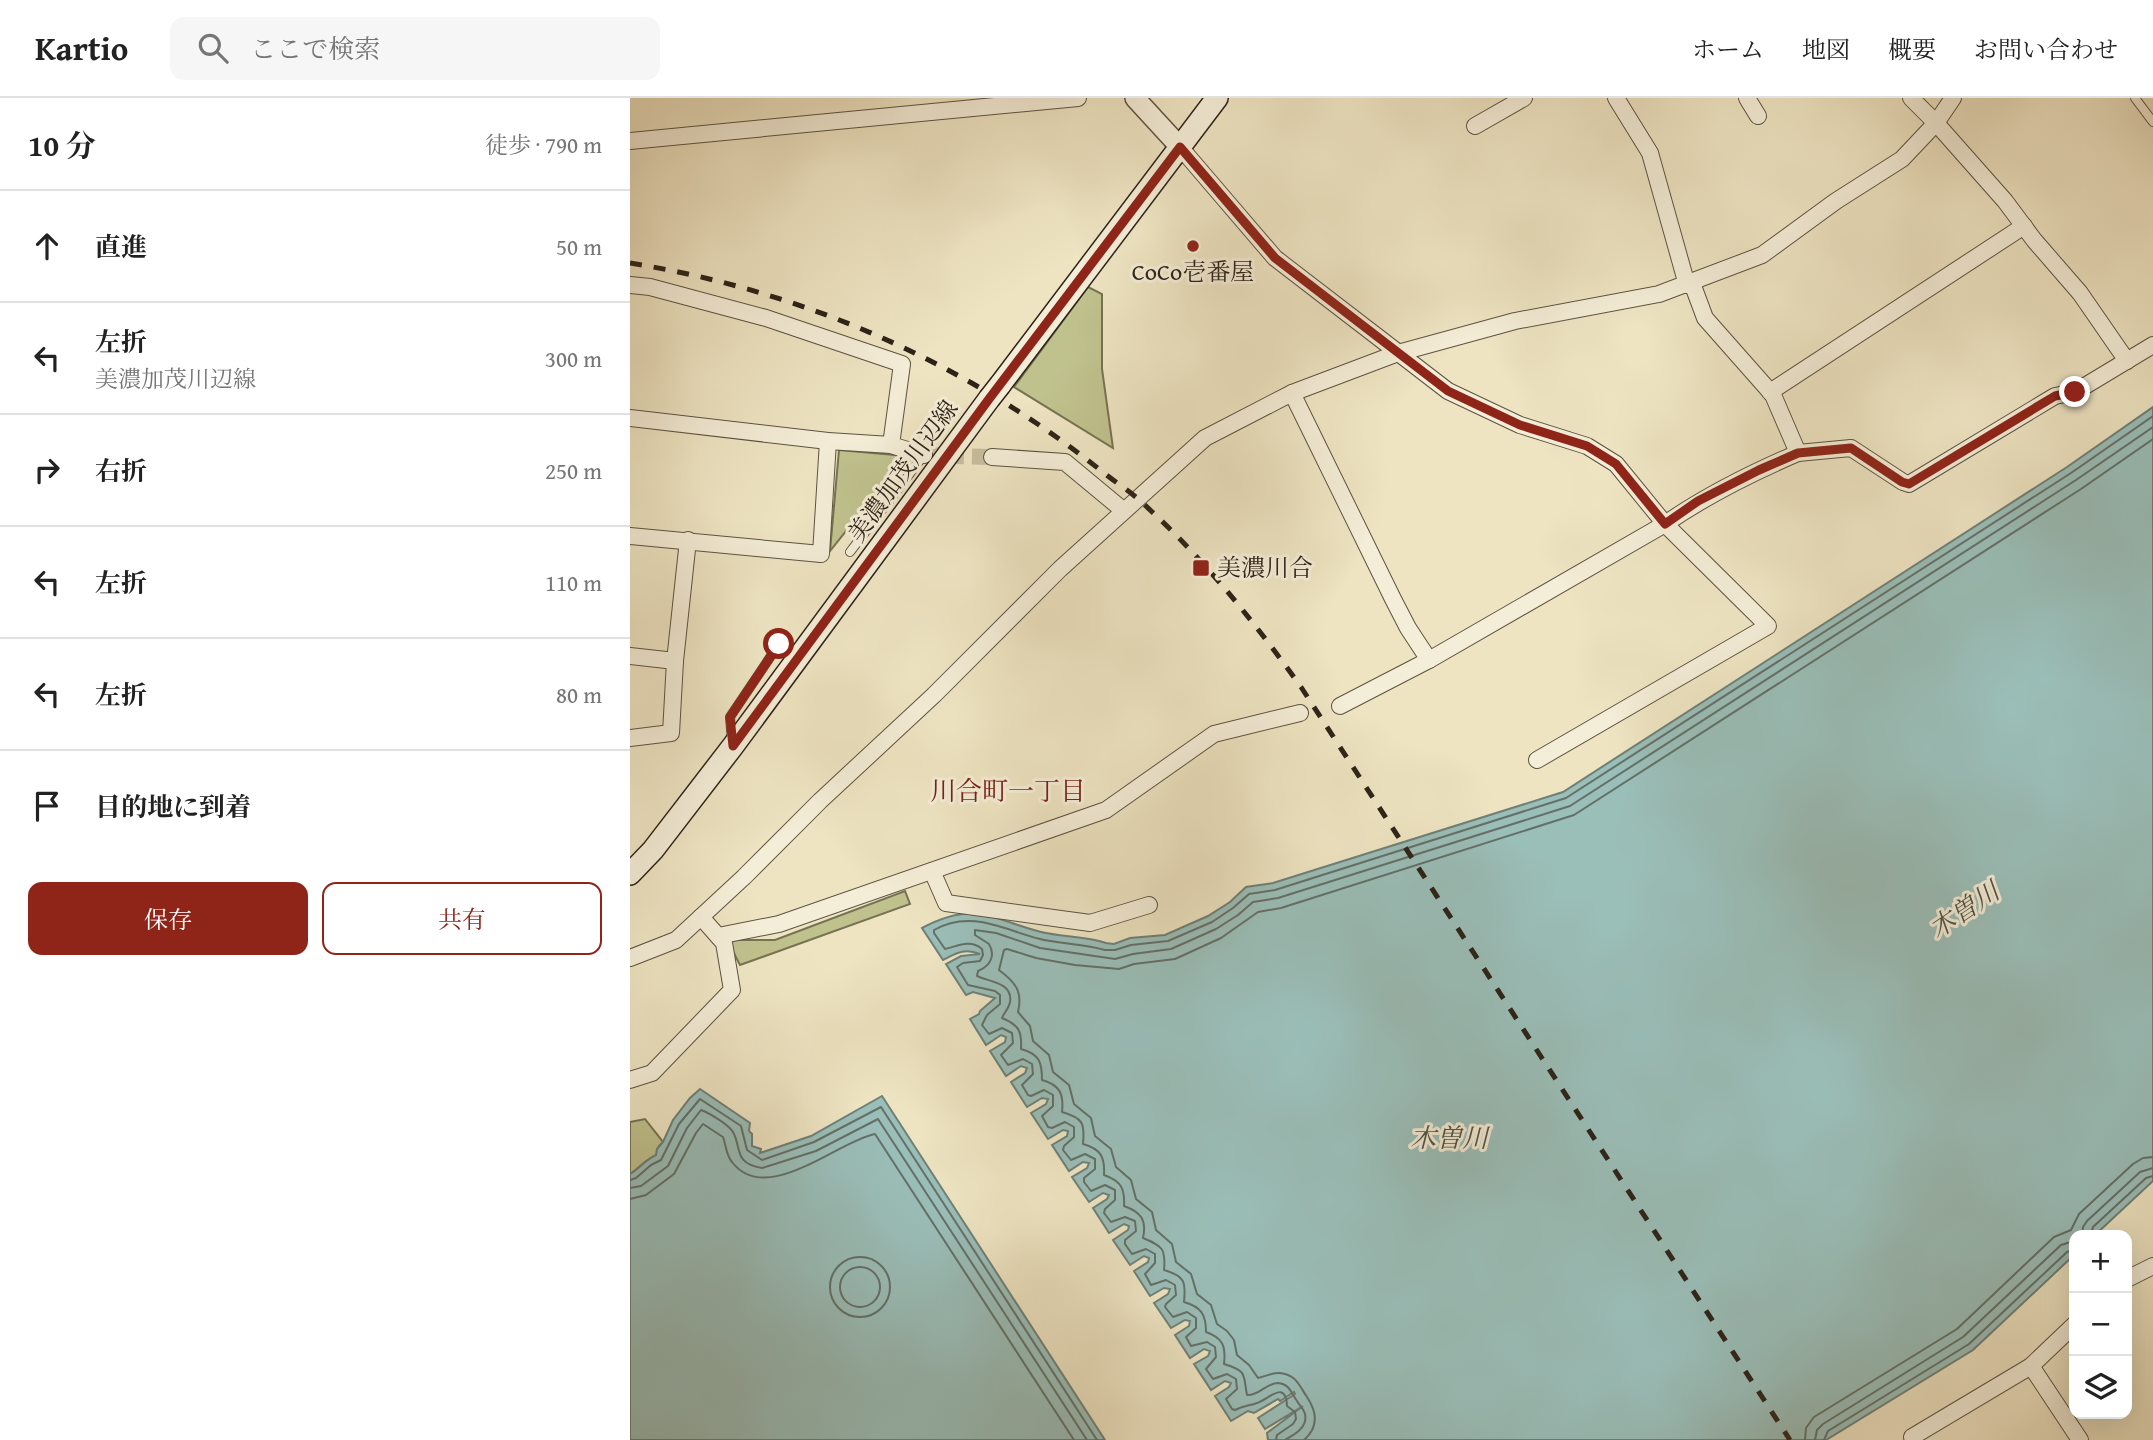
<!DOCTYPE html>
<html lang="ja">
<head>
<meta charset="utf-8">
<style>
  :root { --surface:#fff; --page:#f6f6f6; --text:#222; --muted:#767676; --line:#e0e0e0; --accent:#8f2418 }
  body { margin:0; font-family:"Gentium Book Plus","Noto Serif JP",serif; background:var(--page); color:var(--text) }
  .controls { position:absolute; right:21px; bottom:21px; display:grid; overflow:hidden; border-radius:14px; box-shadow:0 7px 28px #0002 }
  .controls button { width:63px; height:63px; display:grid; place-items:center; padding:0; border:0; border-bottom:2px solid var(--line); background:var(--surface); color:var(--text); font:35px sans-serif }
  .stop { position:absolute; width:21px; height:21px; margin:-16px; border:5px solid #8f2418; border-radius:50%; background:#fff }
  .stop.end { background:#8f2418; border-color:#fff; box-shadow:0 2px 7px #0008 }
  .list { margin:0; padding:0; list-style:none }
  h2 { display:flex; justify-content:space-between; align-items:center; height:91px; margin:0; padding:0 28px; font-size:30px }
  h2 small { font-size:23px; font-weight:400; color:var(--muted) }
  .list li { display:grid; grid-template-columns:46px 1fr auto; gap:21px; align-items:center; box-sizing:border-box; height:112px; padding:0 28px; border-top:2px solid var(--line) }
  .list b { display:block; font-size:26px; white-space:nowrap }
  .list p { margin:0; font-size:23px; white-space:nowrap; color:var(--muted) }
  .list em { font-size:23px; font-style:normal; color:var(--muted) }
  .actions { display:flex; gap:14px; padding:21px 28px }
  .actions a { flex:1; padding:16px 0; border:2px solid var(--accent); border-radius:14px; text-align:center; font-size:24px; color:var(--accent) }
  .actions .main { background:var(--accent); color:#fff }
  .icon { flex:none; width:38px; height:38px; fill:none; stroke:currentColor; stroke-width:2; stroke-linecap:round; stroke-linejoin:round }
  .map { position:relative; flex:none; width:1523px; height:1342px; overflow:hidden }
  header { display:flex; align-items:center; gap:42px; box-sizing:border-box; height:98px; padding:0 35px; background:var(--surface); border-bottom:2px solid var(--line) }
  header strong { font-size:33px }
  nav { display:flex; gap:38px; margin-inline-start:auto; font-size:24px }
  .search { width:490px; height:63px; background:var(--page); display:flex; align-items:center; gap:18px; box-sizing:border-box; padding:0 24px; border-radius:14px; color:var(--muted); font-size:26px }
  main { display:flex }
  aside { flex:1; background:var(--surface) }
  .map>svg:first-child { display:block }
  .green { fill:#c0c28e; stroke:#767253; stroke-width:2 }
  .water { fill:#9abeb8; stroke:#6e8078; stroke-width:2 }
  .lines { fill:none; stroke-linecap:round; stroke-linejoin:round }
  .shore { stroke:#637068; stroke-width:2 }
  .minor-tunnel { stroke:#c7bda0; stroke-width:16; stroke-dasharray:16 8; stroke-linecap:butt }
  .service-casing { stroke:#5c5342; stroke-width:10 }
  .minor-casing { stroke:#5c5342; stroke-width:18 }
  .tertiary-casing { stroke:#5c5342; stroke-width:22 }
  .secondary-casing { stroke:#2c2318; stroke-width:24 }
  .service { stroke:#f4edd7; stroke-width:8 }
  .minor { stroke:#f4edd7; stroke-width:16 }
  .tertiary { stroke:#f4edd7; stroke-width:19 }
  .secondary { stroke:#f4edd7; stroke-width:21 }
  .rail { stroke:#2c2318; stroke-width:5; stroke-dasharray:12 12; stroke-linecap:butt }
  .secondary-bridge-casing { stroke:#2c2318; stroke-width:24; stroke-linecap:butt }
  .secondary-bridge { stroke:#f4edd7; stroke-width:21 }
  .route { stroke:#8f2418; stroke-width:9 }
  .poi-dot { fill:#8f2418; stroke:#f4edd7; stroke-width:2.5 }
  .labels { text-anchor:middle; stroke-width:6; stroke-linejoin:round; paint-order:stroke }
  .poi-label { font-size:24px; fill:#2c2318; stroke:#f4edd7 }
  .street-label { font-size:24px; fill:#2c2318; stroke:#f4edd7 }
  .neighbourhood-label { font-size:26px; fill:#7a1f14; stroke:#f4edd7 }
  .water-label { font-size:26px; font-style:italic; fill:#4d5248; stroke:#f4edd7 }
</style>
</head>
<body>
<header>
<strong>Kartio</strong>
<div class="search"><svg class="icon" aria-label="search" viewBox="0 0 24 24"><circle cx="10" cy="10" r="6"/><path d="M15 15l6 6"/></svg>ここで検索</div>
<nav><a>ホーム</a><a>地図</a><a>概要</a><a>お問い合わせ</a></nav>
</header>
<main>
<aside>
<h2>10 分<small>徒歩 · 790 m</small></h2>
<ul class="list">
<li><svg class="icon" aria-label="ahead" viewBox="0 0 24 24"><path d="M12 20V5M6 11l6-6 6 6"/></svg><div><b>直進</b></div><em>50 m</em></li>
<li><svg class="icon" aria-label="left" viewBox="0 0 24 24"><path d="M17 20v-9H6M10 6l-5 5 5 5"/></svg><div><b>左折</b><p>美濃加茂川辺線</p></div><em>300 m</em></li>
<li><svg class="icon" aria-label="right" viewBox="0 0 24 24"><path d="M7 20v-9h11M14 6l5 5-5 5"/></svg><div><b>右折</b></div><em>250 m</em></li>
<li><svg class="icon" aria-label="left" viewBox="0 0 24 24"><path d="M17 20v-9H6M10 6l-5 5 5 5"/></svg><div><b>左折</b></div><em>110 m</em></li>
<li><svg class="icon" aria-label="left" viewBox="0 0 24 24"><path d="M17 20v-9H6M10 6l-5 5 5 5"/></svg><div><b>左折</b></div><em>80 m</em></li>
<li><svg class="icon" aria-label="arrive" viewBox="0 0 24 24"><path d="M6 21V4h12l-3 4 3 4H6"/></svg><div><b>目的地に到着</b></div></li>
</ul>
<div class="actions"><a class="main">保存</a><a>共有</a></div>
</aside>
<div class="map">
<svg width="1523" height="1342" viewBox="0 0 1523 1342">
  <rect width="100%" height="100%" fill="#eee4c2"/>
  <filter id="stains"><feTurbulence type="fractalNoise" baseFrequency=".00286" numOctaves="4"/><feColorMatrix values="0 0 0 0 .2 0 0 0 0 .09 0 0 0 0 .02 0 0 0 .5 -.17"/></filter>
  <radialGradient id="worn" r=".72"><stop offset=".6" stop-color="#630" stop-opacity="0"/><stop offset="1" stop-color="#630" stop-opacity=".3"/></radialGradient>
  <g class="green">
    <polygon points="458,189 472,196 472,271 483,350 384,289"/>
    <polygon points="209,352 276,358 200,453"/>
    <polygon points="275,793 280,806 110,867 97,842 145,842"/>
    <path d="M 15,1021 L 33,1044 L 29,1048 L 26,1058 C 15,1061 10,1070 0,1076 L 0,1024 Z"/>
  </g>
  <g class="water">
    <path d="M 1523,309 L 1523,1083 L 1465,1137 L 1444,1137 L 1444,1157 L 1343,1252 L 1196,1342 L 638,1342 L 637,1335 L 673,1308 L 635,1331 L 628,1320 L 665,1296 L 664,1294 L 650,1303 L 648,1301 L 624,1315 L 618,1313 L 601,1323 L 585,1298 L 599,1289 L 601,1285 L 595,1283 L 581,1292 L 564,1266 L 578,1258 L 580,1253 L 574,1251 L 560,1260 L 545,1237 L 559,1228 L 560,1223 L 555,1222 L 541,1230 L 524,1205 L 538,1196 L 540,1191 L 534,1190 L 520,1198 L 504,1173 L 518,1164 L 519,1160 L 514,1158 L 500,1167 L 483,1142 L 498,1132 L 499,1128 L 494,1126 L 479,1135 L 463,1110 L 477,1101 L 479,1097 L 473,1095 L 459,1104 L 442,1079 L 457,1070 L 459,1065 L 453,1064 L 439,1073 L 422,1047 L 437,1038 L 438,1033 L 433,1032 L 418,1041 L 401,1015 L 416,1006 L 418,1001 L 412,1000 L 397,1009 L 381,984 L 395,975 L 397,970 L 391,968 L 376,978 L 360,953 L 375,944 L 376,939 L 371,937 L 356,947 L 340,921 L 349,916 L 350,913 L 365,900 L 343,894 L 336,897 L 316,866 L 331,858 L 350,856 C 334,850 327,855 313,862 L 292,830 C 345,802 361,821 411,834 C 432,839 455,838 476,845 L 484,846 L 500,840 L 535,837 L 578,818 L 600,804 L 616,789 L 643,785 L 933,694 L 1437,369 Z"/>
    <path d="M 70,991 L 120,1025 L 119,1033 L 122,1036 L 122,1048 L 131,1051 L 130,1055 L 181,1038 L 252,998 L 475,1342 L 0,1342 L 0,1076 C 10,1070 15,1062 26,1057 L 27,1051 L 33,1044 L 43,1022 L 60,1000 Z"/>
  </g>
  <g class="lines">
    <g class="shore">
      <polyline points="0,1082 6,1080 21,1067 31,1062 49,1026 70,1001 111,1028 117,1052 132,1062 184,1044 251,1009 467,1342"/>
      <path d="M 0,1090 L 11,1088 L 38,1068 L 57,1030 L 71,1012 C 79,1015 98,1026 103,1034 C 112,1050 103,1065 132,1070 L 186,1053 L 248,1021 L 457,1342"/>
      <path d="M 0,1101 L 16,1097 L 44,1076 L 66,1035 L 73,1026 L 93,1039 C 96,1047 96,1057 102,1064 C 136,1109 208,1043 245,1036 L 444,1342"/>
      <polyline points="1452,1137 1453,1129 1457,1123 1510,1074 1523,1070"/>
      <polyline points="1461,1137 1463,1129 1516,1080 1523,1078"/>
      <circle cx="230" cy="1189" r="30"/>
      <circle cx="230" cy="1189" r="20"/>
      <path d="M 646,1342 L 647,1337 L 663,1326 L 666,1321 L 665,1314 L 657,1308 C 656,1281 639,1301 627,1305 C 619,1308 615,1307 605,1312 L 602,1311 L 596,1301 L 607,1291 L 606,1281 L 597,1276 L 583,1281 L 576,1271 L 586,1259 L 585,1249 L 577,1244 L 561,1248 L 556,1239 L 566,1230 L 566,1220 L 557,1214 L 543,1219 L 535,1209 L 536,1206 L 546,1197 L 545,1187 L 536,1182 L 521,1187 L 515,1176 L 525,1165 L 525,1156 L 516,1151 L 502,1156 L 495,1146 L 495,1142 L 506,1133 L 505,1123 L 495,1119 L 481,1124 L 474,1115 L 475,1111 L 485,1102 L 485,1092 L 475,1087 L 461,1093 L 454,1084 L 454,1080 L 465,1071 L 465,1061 L 455,1056 L 441,1062 L 433,1052 L 434,1048 L 444,1039 L 444,1029 L 435,1024 L 422,1030 L 418,1029 L 412,1018 L 423,1008 L 423,997 L 414,992 L 401,998 L 398,997 L 392,987 L 403,976 L 402,966 L 393,961 L 378,967 L 371,957 L 383,945 L 382,935 L 372,930 L 359,936 L 352,927 L 357,917 L 370,906 L 370,897 L 365,893 L 338,887 L 327,869 L 333,865 L 350,863 L 353,857 L 352,851 C 340,841 328,848 315,851 L 304,835 L 304,832 C 341,811 374,832 410,841 C 431,846 454,846 475,852 L 485,852 L 501,847 L 538,843 L 582,824 L 603,810 L 619,796 L 645,792 L 936,700 L 1441,375 L 1523,318"/>
      <path d="M 655,1342 C 663,1337 673,1332 675,1323 C 677,1313 671,1310 667,1303 C 661,1295 660,1286 648,1285 C 636,1285 629,1298 617,1297 C 613,1277 618,1273 594,1266 C 596,1248 593,1240 576,1234 C 576,1216 571,1209 554,1204 C 556,1184 555,1178 534,1172 C 536,1150 532,1148 513,1140 C 517,1122 511,1114 494,1108 C 495,1090 491,1083 474,1077 C 475,1059 471,1051 453,1046 C 455,1025 453,1020 432,1014 C 434,996 430,987 412,982 C 412,965 410,956 391,951 C 392,933 389,927 372,920 C 374,915 379,910 380,904 C 383,884 359,884 347,878 L 348,873 C 360,868 366,858 359,846 L 345,837 L 345,832 L 366,835 L 410,850 L 485,861 L 503,856 L 541,851 L 586,831 L 608,817 L 623,804 L 648,800 L 940,708 L 1446,382 L 1523,329"/>
      <path d="M 674,1342 C 689,1329 687,1314 677,1299 C 670,1289 667,1279 655,1276 C 645,1273 637,1278 628,1280 L 619,1267 L 607,1257 L 604,1242 L 597,1233 L 587,1226 L 581,1207 L 567,1196 L 561,1176 L 546,1164 L 542,1146 L 526,1132 L 522,1114 L 506,1101 L 501,1082 L 486,1069 L 481,1051 L 465,1038 L 461,1020 L 444,1006 L 439,987 L 423,974 L 419,957 L 403,943 L 400,928 L 388,914 C 393,893 385,884 369,872 L 374,852 L 377,851 L 406,860 L 445,867 L 489,871 L 504,866 L 545,861 L 591,840 L 628,814 L 651,810 L 944,717 L 1451,391 L 1523,341"/>
      <polyline points="1175,1342 1176,1330 1184,1319 1327,1231 1424,1139 1441,1132 1449,1116 1503,1066 1513,1060 1523,1059"/>
      <polyline points="1185,1342 1187,1332 1193,1326 1333,1239 1431,1147 1444,1143"/>
      <polyline points="1194,1342 1198,1333 1339,1246 1437,1154 1444,1152"/>
    </g>
    <polyline class="minor-tunnel" points="294,357 362,359"/>
    <g class="service-casing">
      <g id="service">
        <polyline points="1505,0 1523,24"/>
        <polyline points="220,454 294,357"/>
        <polyline points="102,643 100,619 149,546"/>
      </g>
    </g>
    <g class="minor-casing">
      <g id="minor">
        <polyline points="986,0 1020,55 1057,187"/>
        <polyline points="1117,0 1128,18"/>
        <polyline points="1281,0 1306,25 1375,103 1404,142 1450,195 1497,263"/>
        <polyline points="845,28 894,0"/>
        <polyline points="0,43 448,0"/>
        <polyline points="550,49 645,160 818,293 890,327 957,348 986,366 1035,426 1138,528 907,662"/>
        <polyline points="0,187 20,189 136,220 272,266 261,347"/>
        <polyline points="1140,294 1394,128"/>
        <polyline points="662,295 763,501 778,530 799,562"/>
        <polyline points="0,320 198,343 261,347 294,357"/>
        <polyline points="1168,355 1221,350 1273,384 1279,386 1425,298 1445,294 1523,247"/>
        <polyline points="362,359 435,364 494,413"/>
        <polyline points="0,438 191,456 198,343"/>
        <polyline points="0,558 45,563"/>
        <path d="M 710,608 L 799,562 L 1035,426 C 1077,397 1121,375 1168,355 L 1143,297 L 1075,220 L 1062,185"/>
        <polyline points="0,640 41,635 45,563 58,442"/>
        <polyline points="302,773 316,805 460,825 519,807"/>
        <polyline points="88,838 149,826 476,712 584,636 670,615"/>
        <polyline points="0,860 46,842 114,779 190,703 304,597 430,471 575,340 662,295 768,255 885,223 1029,196 1132,157 1206,103 1272,61 1306,25 1323,0"/>
        <polyline points="0,982 22,975 102,892 94,845 71,819"/>
        <polyline points="1497,1181 1523,1168"/>
        <polyline points="1401,1268 1450,1342"/>
        <polyline points="1284,1342 1282,1339 1401,1268 1444,1227"/>
      </g>
    </g>
    <g class="tertiary-casing">
      <polyline id="tertiary" points="505,0 550,49"/>
    </g>
    <g class="secondary-casing">
      <g id="secondary">
        <polyline points="370,287 587,0"/>
        <polyline points="0,776 23,752 103,648 359,301"/>
      </g>
    </g>
    <use href="#service" class="service"/>
    <use href="#minor" class="minor"/>
    <use href="#tertiary" class="tertiary"/>
    <use href="#secondary" class="secondary"/>
    <path class="rail" d="M 0,165 C 174,193 337,265 474,375 C 485,384 498,392 508,401 C 570,456 623,522 671,589 L 1160,1342"/>
    <g class="secondary-bridge-casing">
      <polyline id="secondary-bridge" points="359,301 370,287"/>
    </g>
    <use href="#secondary-bridge" class="secondary-bridge"/>
  </g>
  <g class="lines">
    <polyline class="route" points="149,546 100,619 103,648 359,301 550,49 645,160 818,293 890,327 957,348 986,366 1035,426 1068,403 1129,372 1168,355 1221,350 1272,384 1279,386 1425,298 1445,294"/>
  </g>
  <g class="poi-dot">
    <circle cx="563" cy="148" r="7"/>
    <rect x="562" y="461" width="18" height="18" rx="3.5"/>
  </g>
  <g class="labels">
    <g class="poi-label">
      <text x="563" y="182">CoCo壱番屋</text>
      <text x="587" y="478" text-anchor="start">美濃川合</text>
    </g>
    <g class="street-label">
      <text transform="translate(273 373) rotate(-54)" y="8">美濃加茂川辺線</text>
    </g>
    <g class="neighbourhood-label">
      <text x="378" y="702">川合町一丁目</text>
    </g>
    <g class="water-label">
      <text transform="translate(1334 812) rotate(-34)" y="9">木曽川</text>
      <text x="819" y="1049">木曽川</text>
    </g>
  </g>
  <rect width="100%" height="100%" filter="url(#stains)"/>
  <rect width="100%" height="100%" fill="url(#worn)"/>
</svg>
<div class="controls">
<button>+</button>
<button>−</button>
<button><svg class="icon" aria-label="layers" viewBox="0 0 24 24"><path d="M12 4l9 5-9 5-9-5zM3 14l9 5 9-5"/></svg></button>
</div>
<div class="stop" style="left:149px;top:546px"></div>
<div class="stop end" style="left:1445px;top:294px"></div>
</div>
</main>
</body>
</html>
